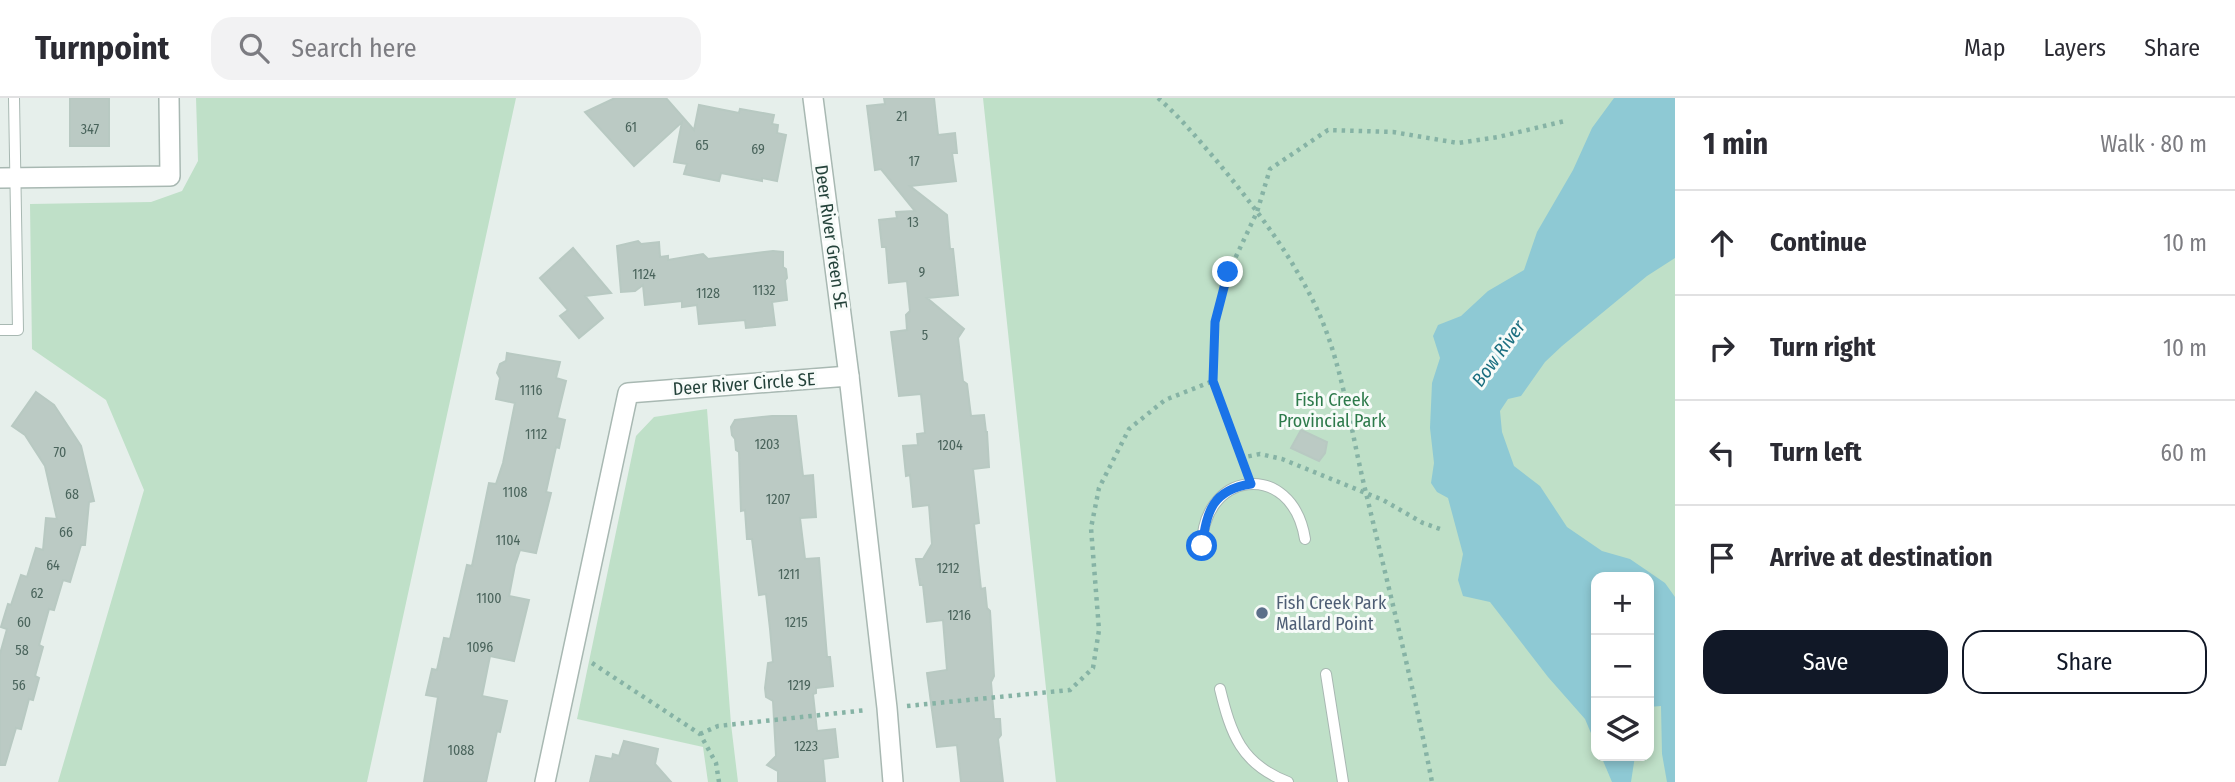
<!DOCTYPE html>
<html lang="en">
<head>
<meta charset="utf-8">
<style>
  :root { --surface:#fff; --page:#f2f2f3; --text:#2b2b33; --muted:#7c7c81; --line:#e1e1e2; --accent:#111827 }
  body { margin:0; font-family:"Fira Sans Condensed",sans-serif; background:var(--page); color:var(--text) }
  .controls { position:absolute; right:21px; bottom:21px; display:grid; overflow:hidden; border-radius:14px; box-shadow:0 4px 10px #0003 }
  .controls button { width:63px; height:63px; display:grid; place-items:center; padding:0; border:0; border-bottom:2px solid var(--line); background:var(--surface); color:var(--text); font:35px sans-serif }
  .stop { position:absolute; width:21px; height:21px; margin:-16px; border:5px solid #1a73e8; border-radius:50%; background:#fff }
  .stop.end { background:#1a73e8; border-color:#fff; box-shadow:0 2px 7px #0008 }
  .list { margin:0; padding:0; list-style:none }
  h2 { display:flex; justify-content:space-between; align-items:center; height:91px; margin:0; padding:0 28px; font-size:30px }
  h2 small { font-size:23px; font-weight:400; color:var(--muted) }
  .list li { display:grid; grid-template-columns:46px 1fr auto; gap:21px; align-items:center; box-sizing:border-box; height:105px; padding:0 28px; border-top:2px solid var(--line) }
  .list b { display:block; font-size:26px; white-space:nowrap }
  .list em { font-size:23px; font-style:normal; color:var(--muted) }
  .actions { display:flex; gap:14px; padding:21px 28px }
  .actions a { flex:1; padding:16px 0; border:2px solid var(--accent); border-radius:21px; text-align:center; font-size:24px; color:var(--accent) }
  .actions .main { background:var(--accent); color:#fff }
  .icon { flex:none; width:38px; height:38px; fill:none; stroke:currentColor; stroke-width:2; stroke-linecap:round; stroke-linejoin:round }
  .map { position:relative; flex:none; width:1675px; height:684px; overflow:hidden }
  header { display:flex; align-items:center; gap:42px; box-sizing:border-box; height:98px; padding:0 35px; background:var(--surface); border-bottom:2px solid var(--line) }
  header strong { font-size:33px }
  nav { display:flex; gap:38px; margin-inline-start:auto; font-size:24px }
  .search { width:490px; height:63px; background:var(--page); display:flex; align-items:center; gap:18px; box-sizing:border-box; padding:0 24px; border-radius:21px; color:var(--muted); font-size:26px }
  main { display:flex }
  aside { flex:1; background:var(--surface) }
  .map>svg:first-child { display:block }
  .green { fill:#bfe0c8; fill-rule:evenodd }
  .water { fill:#8ec9d4 }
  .building { fill:#bbcac4; stroke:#b8c9c2; stroke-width:2 }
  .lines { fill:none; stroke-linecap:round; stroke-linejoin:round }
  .service-casing { stroke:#a8b8b2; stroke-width:12 }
  .minor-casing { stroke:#a8b8b2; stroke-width:22 }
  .path { stroke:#86b3a5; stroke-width:4.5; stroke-dasharray:3.5 5; stroke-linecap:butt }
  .service { stroke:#fff; stroke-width:10 }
  .minor { stroke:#fff; stroke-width:19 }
  .route { stroke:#1a73e8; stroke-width:9 }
  .service-dot { fill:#5c6f8a; stroke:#f7fbf9; stroke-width:2.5 }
  .labels { text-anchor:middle; stroke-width:6; stroke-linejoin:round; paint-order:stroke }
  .number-label { font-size:14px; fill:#4a645c }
  .street-label { font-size:18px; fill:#24423a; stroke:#f7fbf9 }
  .park-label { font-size:18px; fill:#2d7a4b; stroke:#f7fbf9 }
  .service-label { font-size:18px; fill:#4e5e75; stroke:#f7fbf9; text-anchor:start }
  .water-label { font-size:19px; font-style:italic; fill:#1c6f80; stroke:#f7fbf9 }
</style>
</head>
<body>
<header>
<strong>Turnpoint</strong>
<div class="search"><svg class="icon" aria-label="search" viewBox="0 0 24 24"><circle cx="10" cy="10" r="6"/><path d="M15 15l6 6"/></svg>Search here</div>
<nav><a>Map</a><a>Layers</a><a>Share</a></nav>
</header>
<main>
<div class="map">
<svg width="1675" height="684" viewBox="0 0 1675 684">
  <rect width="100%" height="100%" fill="#e6efeb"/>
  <g class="green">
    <polygon points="196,0 516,0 367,684 58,684 144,392 106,302 32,251 30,106 151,104 182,93 198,63"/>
    <path d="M 983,0 L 1675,0 L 1675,684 L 1056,684 ZM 1596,479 L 1649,479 L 1649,658 L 1596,658 Z"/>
    <polygon points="707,311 731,626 738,684 708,684 703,649 577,621 636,338 654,319"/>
  </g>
  <g class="water">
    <polygon points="1614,0 1675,0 1675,160 1647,178 1562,248 1545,264 1521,298 1508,301 1500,313 1502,334 1514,368 1540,388 1567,429 1602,453 1630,461 1665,485 1675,499 1675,684 1667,684 1662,656 1661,608 1649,609 1649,479 1596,479 1596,647 1585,621 1548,579 1490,504 1463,498 1458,482 1463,456 1448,400 1437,394 1431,385 1434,365 1430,330 1432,285 1440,260 1433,238 1438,227 1461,218 1488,193 1524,172 1537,134 1573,72 1592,30"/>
    <polygon points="1601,658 1635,658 1631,684 1612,684"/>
  </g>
  <g class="building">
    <rect x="70" y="0" width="39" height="48"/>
    <polygon points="615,0 666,0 694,32 699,7 739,15 740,11 774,17 772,26 778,27 777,35 786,37 777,83 762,80 762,83 721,75 719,83 684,76 687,66 674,64 682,24 634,68 585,14"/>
    <polygon points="884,0 934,0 938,37 955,35 957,55 952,55 956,83 910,88 947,117 950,151 953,151 958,197 927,200 964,231 958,240 963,283 967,286 971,318 984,317 986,334 987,334 989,369 973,371 979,425 974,426 981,491 985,490 987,510 990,513 994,578 991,584 994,621 1000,621 1001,637 998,641 1003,684 961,684 957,647 937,649 927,575 947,572 943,522 927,524 923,487 920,487 916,461 923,461 932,446 929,407 913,409 910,377 906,378 903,348 918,347 917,336 925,335 921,296 899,298 891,234 907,232 906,217 910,213 907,183 889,185 886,149 882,149 879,122 897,120 896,114 915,113 881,71 875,72 867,8 885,6"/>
    <polygon points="638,143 641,146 659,144 660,159 668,158 668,162 703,156 708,161 773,153 783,154 783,169 786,171 787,180 785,182 787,202 772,204 775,227 746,230 745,222 699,226 697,207 682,209 682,203 645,207 643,187 635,193 621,194 617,148"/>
    <polygon points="573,150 611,195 585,198 603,220 579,240 560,218 568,212 540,180"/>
    <polygon points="507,255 560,264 556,280 566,283 557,320 565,322 559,350 556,349 546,394 551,395 536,455 520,452 515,467 509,498 529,502 514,563 490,558 482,598 507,603 500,634 497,633 486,684 424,684 438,599 426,597 432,571 437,572 444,540 450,541 467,467 472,468 489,385 496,386 503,365 515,305 496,301 500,280 497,275 500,266 506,263"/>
    <polygon points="36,294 54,307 81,348 94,403 89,404 85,447 81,447 70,484 63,482 54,512 49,511 39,547 43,549 35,578 39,580 33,602 29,601 21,631 16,630 5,667 0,667 0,556 7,531 1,529 8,506 11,507 21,477 27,479 36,450 43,452 46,420 57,421 45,368 25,337 12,328"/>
    <polygon points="772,318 796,318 803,378 813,377 816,419 800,420 805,461 819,460 827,559 830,559 833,588 816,590 816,595 813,596 817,633 835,631 838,659 823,661 825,684 778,684 778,673 767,667 776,658 773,603 766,599 765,590 768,565 773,564 770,531 766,496 759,497 752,441 747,441 745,412 741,413 739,354 736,352 735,341 732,337 731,329 735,322"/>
    <polygon points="1301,332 1327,344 1325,355 1319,363 1291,350"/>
    <polygon points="624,643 658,651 655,666 671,684 590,684 596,658 612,661 613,656 619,658"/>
  </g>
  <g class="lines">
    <g class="service-casing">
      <g id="service">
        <polyline points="0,232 18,232 14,0"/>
        <path d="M 1202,453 C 1199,372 1292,360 1305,441"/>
        <polyline points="1326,576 1343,684"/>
        <path d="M 1220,591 C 1231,636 1241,666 1288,684"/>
      </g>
    </g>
    <g class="minor-casing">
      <g id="minor">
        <polyline points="813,0 849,278"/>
        <polyline points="0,80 170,78 169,0"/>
        <polyline points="545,684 628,295 849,278 887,610 893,684"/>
      </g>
    </g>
    <g class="path">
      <path d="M 1158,0 C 1179,18 1197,40 1216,62 C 1254,108 1291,156 1317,211 C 1343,267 1351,335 1366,395 C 1389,491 1413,587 1432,684"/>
      <polyline points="1240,360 1260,356 1282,361 1383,402 1423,425 1440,431"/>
      <polyline points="1245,371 1213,283 1214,239 1223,186 1257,114 1270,71 1328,32 1393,34 1458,45 1498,39 1565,23"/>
      <polyline points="592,565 700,636 716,665 719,684"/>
      <polyline points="907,608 1070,592 1093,570 1099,532 1091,430 1099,390 1129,331 1165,302 1213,283"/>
      <polyline points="700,636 718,628 867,612"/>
    </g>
    <use href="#service" class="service"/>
    <use href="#minor" class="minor"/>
  </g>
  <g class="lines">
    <path class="route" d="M 1202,448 C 1207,413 1212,392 1251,386 L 1213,283 L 1215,224 L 1228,174"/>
  </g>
  <circle class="service-dot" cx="1262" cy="515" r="7"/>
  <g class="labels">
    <g class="number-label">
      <text x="902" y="23">21</text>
      <text x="631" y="34">61</text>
      <text x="90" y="36">347</text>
      <text x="702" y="52">65</text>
      <text x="758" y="56">69</text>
      <text x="914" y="68">17</text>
      <text x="913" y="129">13</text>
      <text x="922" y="179">9</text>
      <text x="644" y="181">1124</text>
      <text x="764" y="197">1132</text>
      <text x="708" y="200">1128</text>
      <text x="925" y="242">5</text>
      <text x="531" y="297">1116</text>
      <text x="536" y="341">1112</text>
      <text x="767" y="351">1203</text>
      <text x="950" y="352">1204</text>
      <text x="60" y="359">70</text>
      <text x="515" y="399">1108</text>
      <text x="72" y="401">68</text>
      <text x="778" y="406">1207</text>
      <text x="66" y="439">66</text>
      <text x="508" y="447">1104</text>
      <text x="53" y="472">64</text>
      <text x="948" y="475">1212</text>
      <text x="789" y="481">1211</text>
      <text x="37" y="500">62</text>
      <text x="489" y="505">1100</text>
      <text x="959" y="522">1216</text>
      <text x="24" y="529">60</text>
      <text x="796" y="529">1215</text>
      <text x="480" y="554">1096</text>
      <text x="22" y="557">58</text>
      <text x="19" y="592">56</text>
      <text x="799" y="592">1219</text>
      <text x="806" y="653">1223</text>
      <text x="461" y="657">1088</text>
    </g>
    <g class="street-label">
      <text transform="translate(831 139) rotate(82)" y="6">Deer River Green SE</text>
      <text transform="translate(744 286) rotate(-4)" y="6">Deer River Circle SE</text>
    </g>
    <g class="park-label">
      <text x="1332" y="308">Fish Creek<tspan x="1332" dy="21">Provincial Park</tspan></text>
    </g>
    <g class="service-label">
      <text x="1276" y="511">Fish Creek Park<tspan x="1276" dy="21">Mallard Point</tspan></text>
    </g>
    <g class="water-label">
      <text transform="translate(1498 255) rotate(-54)" y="7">Bow River</text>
    </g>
  </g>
</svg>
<div class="controls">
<button>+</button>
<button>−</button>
<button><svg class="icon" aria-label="layers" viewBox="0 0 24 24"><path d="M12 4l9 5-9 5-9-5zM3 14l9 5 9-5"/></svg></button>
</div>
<div class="stop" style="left:1202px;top:448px"></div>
<div class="stop end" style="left:1228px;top:174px"></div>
</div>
<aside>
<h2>1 min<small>Walk · 80 m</small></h2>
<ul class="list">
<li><svg class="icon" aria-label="ahead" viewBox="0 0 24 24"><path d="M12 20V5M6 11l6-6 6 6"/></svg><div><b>Continue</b></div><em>10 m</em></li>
<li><svg class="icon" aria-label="right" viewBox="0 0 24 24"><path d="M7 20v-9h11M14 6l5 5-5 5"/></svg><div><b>Turn right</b></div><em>10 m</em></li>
<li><svg class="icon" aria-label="left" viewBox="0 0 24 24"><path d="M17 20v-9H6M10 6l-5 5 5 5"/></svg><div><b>Turn left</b></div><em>60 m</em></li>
<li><svg class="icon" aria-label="arrive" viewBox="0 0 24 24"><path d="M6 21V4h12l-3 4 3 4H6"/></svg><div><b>Arrive at destination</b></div></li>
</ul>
<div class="actions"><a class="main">Save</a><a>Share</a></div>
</aside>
</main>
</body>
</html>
